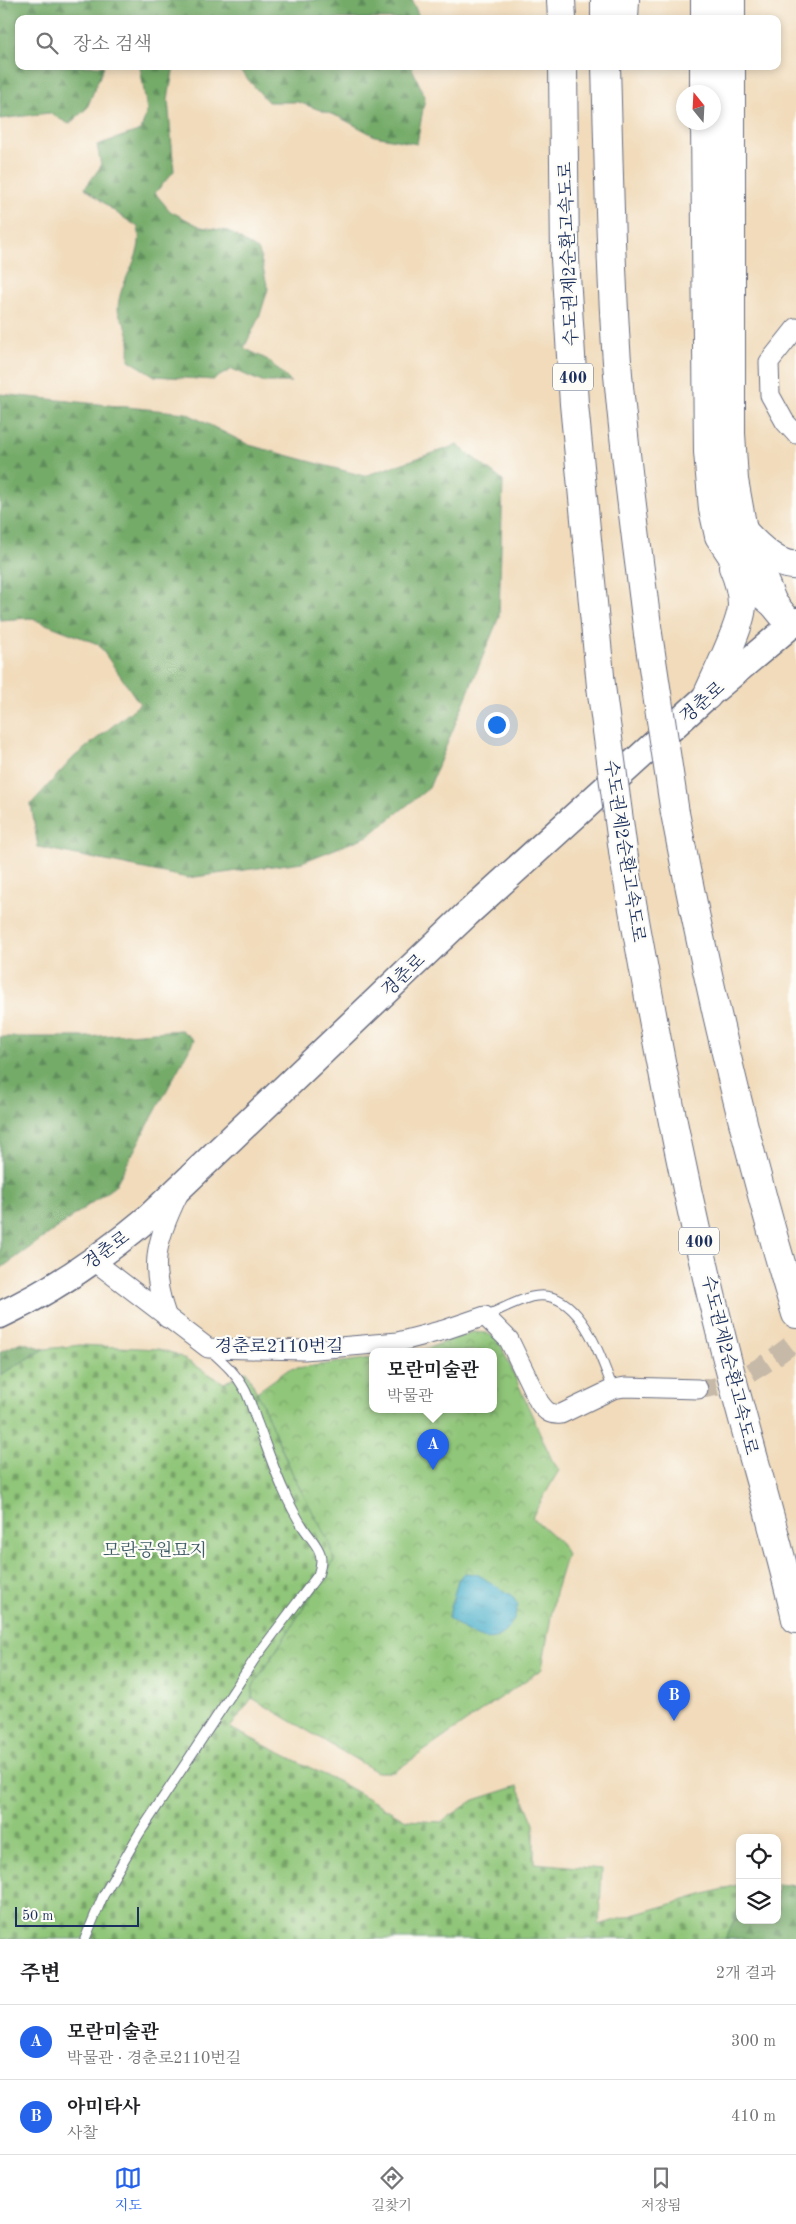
<!DOCTYPE html>
<html lang="ko">
<head>
<meta charset="utf-8">
<style>
  :root { --surface:#fff; --page:#f6f6f6; --text:#202124; --muted:#757577; --line:#e0e0e0; --accent:#2563eb }
  body { margin:0; font-family:"Old Standard TT","Noto Serif KR",serif; background:var(--page); color:var(--text) }
  .controls { position:absolute; right:15px; bottom:15px; display:grid; overflow:hidden; border-radius:10px; box-shadow:0 2px 8px #0003 }
  .controls button { width:45px; height:45px; display:grid; place-items:center; padding:0; border:0; border-bottom:1px solid var(--line); background:var(--surface); color:var(--text); font:25px sans-serif }
  .compass { position:absolute; left:676px; top:85px; width:45px; height:45px; border-radius:50%; background:var(--surface); box-shadow:0 2px 8px #0003; rotate:342deg }
  .scale { position:absolute; left:15px; bottom:12px; width:124px; box-sizing:border-box; padding-left:5px; border:2px solid #1b2f5e; border-top:0; font-size:14px; line-height:18px; white-space:nowrap; color:#1b2f5e; -webkit-text-stroke:4px #fdfcf7; paint-order:stroke }
  .you { position:absolute; left:496px; top:724px; width:18px; height:18px; margin:-12px; border:4px solid #fff; border-radius:50%; background:#1a73e8; box-shadow:0 0 0 8px #1a73e833 }
  .badge { display:grid; place-items:center; width:32px; height:32px; border-radius:50%; background:var(--accent); color:#fff; font-size:16px; font-weight:700 }
  .pin { position:absolute; translate:-50% -41px; filter:drop-shadow(0 1px 2px #0008) }
  .pin::after { content:''; position:absolute; top:26px; width:18px; height:15px; background:inherit; clip-path:polygon(0 0,100% 0,50% 100%) }
  .popup { position:absolute; left:369px; top:1348px; width:128px; height:65px; box-sizing:border-box; display:grid; place-content:center; border-radius:10px; background:var(--surface); filter:drop-shadow(0 1px 4px #0005); font-size:16px; white-space:nowrap; color:var(--muted) }
  .popup b { font-size:19px; color:var(--text) }
  .popup::after { content:''; position:absolute; left:50%; top:100%; margin-left:-10px; border:10px solid transparent; border-top-color:var(--surface) }
  .list { margin:0; padding:0; list-style:none }
  h2 { display:flex; justify-content:space-between; align-items:center; height:65px; margin:0; padding:0 20px; font-size:21px }
  h2 small { font-size:16px; font-weight:400; color:var(--muted) }
  .list li { display:grid; grid-template-columns:32px 1fr auto; gap:15px; align-items:center; box-sizing:border-box; height:75px; padding:0 20px; border-top:1px solid var(--line) }
  .list b { display:block; font-size:19px; white-space:nowrap }
  .list p { margin:0; font-size:16px; white-space:nowrap; color:var(--muted) }
  .list em { font-size:16px; font-style:normal; color:var(--muted) }
  .icon { flex:none; width:28px; height:28px; fill:none; stroke:currentColor; stroke-width:2; stroke-linecap:round; stroke-linejoin:round }
  .map { position:relative; flex:none; width:796px; height:1939px; overflow:hidden }
  .search { position:absolute; background:var(--surface); box-shadow:0 2px 8px #0003; left:15px; right:15px; top:15px; height:55px; display:flex; align-items:center; gap:12px; box-sizing:border-box; padding:0 18px; border-radius:10px; color:var(--muted); font-size:19px }
  .sheet { height:215px; background:var(--surface) }
  nav { display:flex; justify-content:space-around; align-items:center; box-sizing:border-box; height:70px; border-top:1px solid var(--line); background:var(--surface); font-size:14px; color:var(--muted) }
  nav a { display:grid; justify-items:center; gap:2px }
  nav .on { color:var(--accent) }
  .map>svg:first-child { display:block }
  .forest { fill:url(#forest-firs); stroke:#486d64 }
  .cemetery { fill:url(#cemetery-stones); stroke:#567a6c }
  .park { fill:url(#park-crowns); stroke:#567a6c }
  .water { fill:url(#water-ripples); stroke:#347094 }
  .lines { fill:none; stroke-linecap:round; stroke-linejoin:round }
  .street-tunnel { stroke:#c6b9a8; stroke-width:19; stroke-dasharray:19 9; stroke-linecap:butt }
  .lane-casing { stroke:#666b7f; stroke-width:11 }
  .street-casing { stroke:#666b7f; stroke-width:21 }
  .secondary-casing { stroke:#666b7f; stroke-width:29 }
  .highway-casing { stroke:#666b7f; stroke-width:30 }
  .lane { stroke:#fff; stroke-width:9 }
  .street { stroke:#fff; stroke-width:19 }
  .secondary { stroke:#fff; stroke-width:26 }
  .highway { stroke:#fff; stroke-width:28 }
  .highway-bridge-casing { stroke:#666b7f; stroke-width:30; stroke-linecap:butt }
  .highway-bridge { stroke:#fff; stroke-width:28 }
  .labels { text-anchor:middle; stroke-width:4.5; stroke-linejoin:round; paint-order:stroke }
  .shield { fill:#fdfcf7; stroke:#5f6c8c; stroke-width:1 }
  .shield-label { font-size:16px; font-weight:bold; fill:#1b2f5e }
  .street-label { font-size:18px; fill:#1b2f5e; stroke:#fdfcf7 }
  .park-label { font-size:18px; fill:#3e5c66; stroke:#fdfcf7 }
</style>
</head>
<body>
<div class="map">
<svg width="796" height="1939" viewBox="0 0 796 1939">
  <defs>
    <pattern id="forest-firs" width="22" height="20" patternUnits="userSpaceOnUse" patternTransform="scale(1.25)"><rect width="22" height="20" fill="#74ab69"/><path d="M5 1l3.5 6h-7zM16 11l3.5 6h-7z" fill="#5e8c5a"/></pattern>
    <pattern id="cemetery-stones" width="16" height="16" patternUnits="userSpaceOnUse" patternTransform="scale(1.25)"><rect width="16" height="16" fill="#90c679"/><path d="M2 7V4a2 2 0 0 1 4 0v3zM10 15v-3a2 2 0 0 1 4 0v3z" fill="#75a166"/></pattern>
    <pattern id="park-crowns" width="20" height="18" patternUnits="userSpaceOnUse" patternTransform="scale(1.25)"><rect width="20" height="18" fill="#90c679"/><path d="M2 6a3 3 0 1 1 6 0M12 15a3 3 0 1 1 6 0" fill="none" stroke="#75a166"/></pattern>
    <pattern id="water-ripples" width="26" height="14" patternUnits="userSpaceOnUse" patternTransform="scale(1.25)"><rect width="26" height="14" fill="#4cb0cb"/><path d="M2 4q2-2 4 0t4 0M15 11q2-2 4 0t4 0" fill="none" stroke="#3e90a8"/></pattern>
  </defs>
  <rect width="100%" height="100%" fill="#fdfcf7"/>
  <filter id="ink" filterUnits="userSpaceOnUse"><feTurbulence type="fractalNoise" baseFrequency=".02" numOctaves="2"/><feDisplacementMap in="SourceGraphic" scale="10" xChannelSelector="R" yChannelSelector="G"/><feConvolveMatrix kernelMatrix="1 2 1 2 8 2 1 2 1" color-interpolation-filters="sRGB"/></filter>
  <filter id="wash" filterUnits="userSpaceOnUse"><feTurbulence type="fractalNoise" baseFrequency=".0096" numOctaves="4" result="noise"/><feDisplacementMap in="SourceGraphic" scale="20" xChannelSelector="R" yChannelSelector="G"/><feGaussianBlur stdDeviation="1.12" result="paint"/><feColorMatrix in="noise" values="0 0 0 0 0 0 0 0 0 0 0 0 0 0 0 0 0 1.4 0 .05"/><feComposite in="paint" operator="in"/></filter>
  <g filter="url(#wash)">
    <rect width="100%" height="100%" fill="#f1dbbb"/>
    <g class="forest">
      <polygon points="0,0 412,0 420,19 19,19 19,66 104,66 87,108 69,124 49,113 0,119"/>
      <path d="M 140,66 L 174,66 L 168,99 L 174,171 L 155,193 L 170,211 L 201,227 L 228,231 L 259,251 L 268,289 L 260,315 L 244,348 L 268,360 L 291,382 L 262,382 L 232,369 L 213,380 L 155,376 L 129,360 C 129,351 130,341 128,333 C 126,324 118,316 118,308 C 120,276 145,258 138,227 L 118,214 L 85,188 L 101,166 L 97,145 L 141,130 L 147,111 Z"/>
      <polygon points="236,66 411,66 425,97 417,144 375,136 339,117 298,102 268,102"/>
      <polygon points="0,394 186,413 249,445 364,476 457,445 503,481 499,617 429,788 368,836 302,862 188,878 38,847 31,804 74,757 140,704 98,644 30,618 0,620"/>
      <polygon points="181,1030 194,1040 115,1186 0,1269 0,1037 87,1037"/>
      <polygon points="21,1342 45,1349 0,1375 0,1352"/>
      <polygon points="777,1884 796,1886 796,1939 726,1939 740,1905 740,1920 777,1920"/>
    </g>
    <path class="cemetery" d="M 80,1345 L 158,1349 L 176,1354 L 224,1383 L 246,1371 C 265,1406 278,1443 295,1479 C 308,1506 329,1532 334,1561 L 253,1686 L 252,1698 L 230,1728 L 339,1782 L 406,1820 L 441,1822 L 474,1800 L 518,1786 L 534,1824 L 534,1863 L 602,1869 L 599,1925 L 740,1884 L 740,1905 L 726,1939 L 0,1939 L 0,1375 L 45,1349 Z"/>
    <polygon class="park" points="473,1332 487,1333 499,1341 552,1460 559,1470 532,1517 560,1542 567,1554 555,1593 542,1669 394,1772 377,1772 252,1698 253,1686 334,1561 331,1546 295,1479 257,1392 289,1369 373,1358 373,1409 493,1409 493,1351 420,1351"/>
    <path class="water" d="M 464,1573 L 477,1574 L 512,1596 L 518,1605 C 516,1615 514,1619 509,1627 C 490,1652 467,1631 448,1618 L 458,1580 Z"/>
  </g>
  <g filter="url(#ink)">
    <g class="lines">
      <path class="street-tunnel" d="M 698,1389 C 734,1388 768,1363 796,1341"/>
      <g class="lane-casing">
        <g id="lane">
          <path d="M 485,1316 C 500,1310 516,1301 531,1297 C 579,1285 600,1356 613,1389"/>
          <path d="M 85,1939 L 103,1896 L 139,1834 L 256,1657 L 318,1575 C 326,1553 317,1547 305,1530 C 283,1498 271,1458 257,1422 C 253,1411 250,1400 245,1390 C 236,1373 223,1362 210,1350"/>
        </g>
      </g>
      <g class="street-casing">
        <g id="street">
          <polyline points="796,328 769,362 770,395 785,422 796,434"/>
          <path d="M 94,1261 L 208,1348 L 304,1350 L 398,1342 L 444,1330 L 485,1316 L 509,1340 L 539,1402 C 546,1412 550,1415 561,1414 L 613,1389 L 625,1387 L 698,1389"/>
          <path d="M 167,1318 C 149,1267 155,1242 178,1195"/>
        </g>
      </g>
      <g class="secondary-casing">
        <path id="secondary" d="M 0,1315 C 54,1290 104,1255 149,1217 L 467,914 L 707,696 L 796,621"/>
      </g>
      <g class="highway-casing">
        <g id="highway">
          <polyline points="561,0 562,19"/>
          <polyline points="605,0 605,19"/>
          <polyline points="731,0 731,19"/>
          <polyline points="624,19 625,0"/>
          <polyline points="705,19 705,0"/>
          <polyline points="563,66 565,259 574,404 601,686"/>
          <path d="M 606,66 C 609,165 610,264 617,362 C 624,453 637,543 648,634"/>
          <polyline points="704,66 704,92"/>
          <polyline points="731,66 731,434 734,480 743,530 773,603"/>
          <polyline points="705,122 708,452 713,509 719,536 752,586 773,603 791,625"/>
          <path d="M 746,534 C 757,546 779,567 796,565"/>
          <path d="M 707,696 C 716,675 742,625 742,605 C 742,591 738,579 733,567"/>
          <path d="M 675,813 C 707,982 746,1149 796,1314"/>
          <path d="M 624,858 C 652,1018 681,1177 721,1335 C 744,1430 774,1523 796,1619"/>
        </g>
      </g>
      <use href="#lane" class="lane"/>
      <use href="#street" class="street"/>
      <use href="#secondary" class="secondary"/>
      <use href="#highway" class="highway"/>
      <g class="highway-bridge-casing">
        <g id="highway-bridge">
          <polyline points="648,634 675,813"/>
          <polyline points="601,686 624,858"/>
        </g>
      </g>
      <use href="#highway-bridge" class="highway-bridge"/>
    </g>
  </g>
  <g class="labels">
    <g class="shield">
      <rect x="553" y="363.5" width="40" height="27" rx="4"/>
      <rect x="679" y="1227.5" width="40" height="27" rx="4"/>
    </g>
    <g class="shield-label">
      <text x="573" y="383">400</text>
      <text x="699" y="1247">400</text>
    </g>
    <g class="street-label">
      <text transform="translate(568 254) rotate(-92)" y="6">수도권제2순환고속도로</text>
      <text transform="translate(702 702) rotate(-41)" y="6">경춘로</text>
      <text transform="translate(625 851) rotate(81)" y="6">수도권제2순환고속도로</text>
      <text transform="translate(403 975) rotate(-44)" y="6">경춘로</text>
      <text transform="translate(106 1250) rotate(-36)" y="6">경춘로</text>
      <text x="279" y="1352">경춘로2110번길</text>
      <text transform="translate(730 1365) rotate(76)" y="6">수도권제2순환고속도로</text>
    </g>
    <g class="park-label">
      <text x="155" y="1556">모란공원묘지</text>
    </g>
  </g>
</svg>
<div class="controls">
<button><svg class="icon" aria-label="locate" viewBox="0 0 24 24"><circle cx="12" cy="12" r="6"/><path d="M12 2v4M12 18v4M2 12h4M18 12h4"/></svg></button>
<button><svg class="icon" aria-label="layers" viewBox="0 0 24 24"><path d="M12 4l9 5-9 5-9-5zM3 14l9 5 9-5"/></svg></button>
</div>
<svg class="compass" viewBox="-18 -18 36 36"><path d="M0-13l5 13h-10z" fill="#e53935"/><path d="M0 13l5-13h-10z" fill="#757577"/></svg>
<div class="scale">50 m</div>
<div class="you"></div>
<div class="pin badge" style="left:433px;top:1470px">A</div>
<div class="popup"><b>모란미술관</b>박물관</div>
<div class="pin badge" style="left:674px;top:1721px">B</div>
<div class="search"><svg class="icon" aria-label="search" viewBox="0 0 24 24"><circle cx="10" cy="10" r="6"/><path d="M15 15l6 6"/></svg>장소 검색</div>
</div>
<section class="sheet">
<h2>주변<small>2개 결과</small></h2>
<ul class="list">
<li><span class="badge">A</span><div><b>모란미술관</b><p>박물관 · 경춘로2110번길</p></div><em>300 m</em></li>
<li><span class="badge">B</span><div><b>아미타사</b><p>사찰</p></div><em>410 m</em></li>
</ul>
</section>
<nav>
<a class="on"><svg class="icon" aria-label="map" viewBox="0 0 24 24"><path d="M3 6l6-2 6 2 6-2v14l-6 2-6-2-6 2zM9 4v14M15 6v14"/></svg>지도</a>
<a><svg class="icon" aria-label="directions" viewBox="0 0 24 24"><path d="M12 3l9 9-9 9-9-9zM9 14v-3h6M13 9l2 2-2 2"/></svg>길찾기</a>
<a><svg class="icon" aria-label="saved" viewBox="0 0 24 24"><path d="M7 4h10v16l-5-4-5 4z"/></svg>저장됨</a>
</nav>
</body>
</html>
